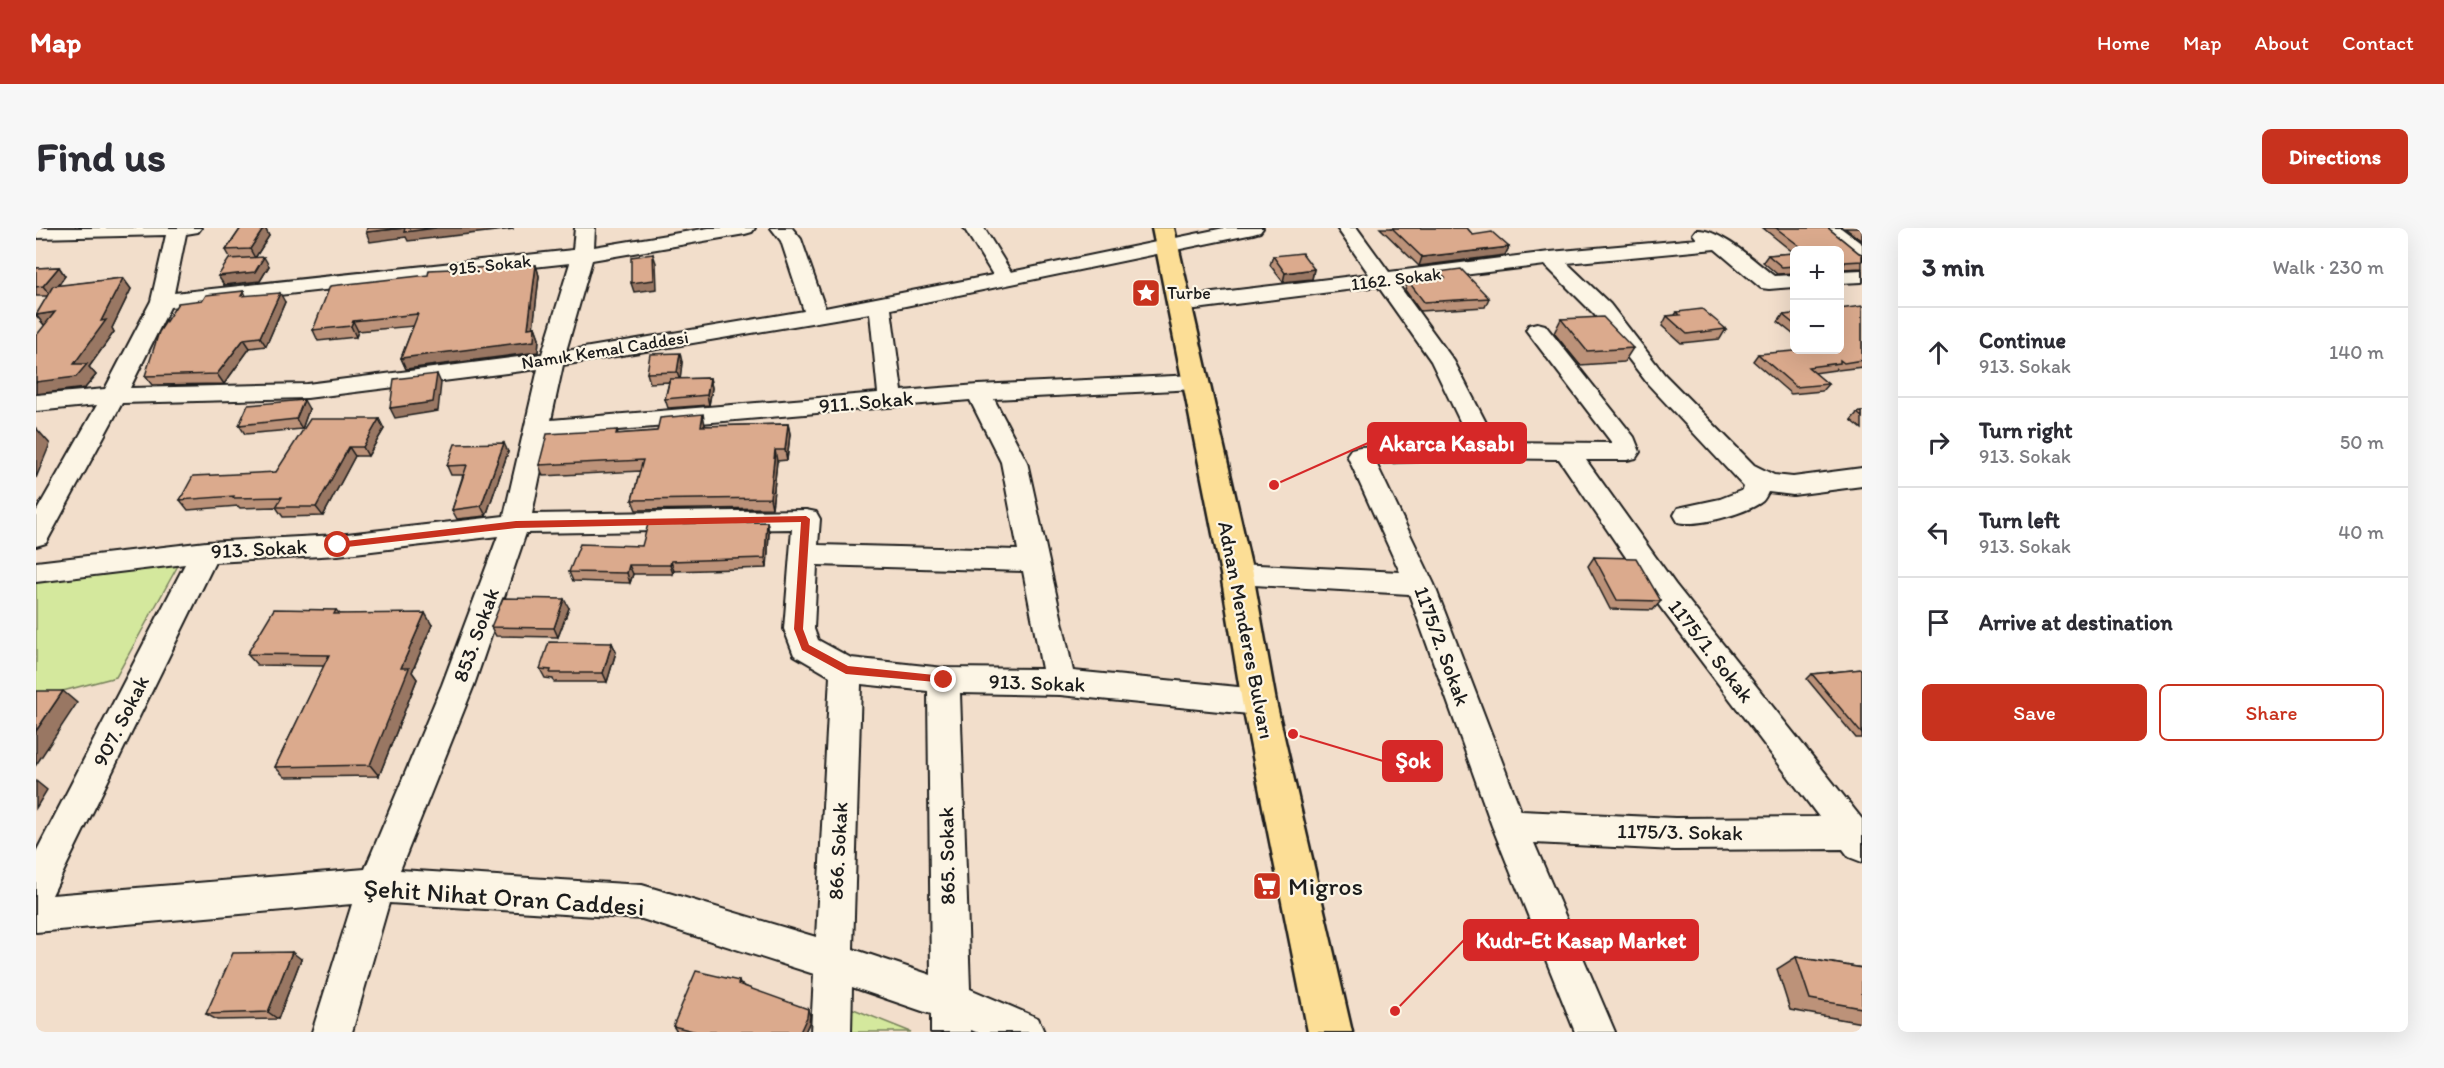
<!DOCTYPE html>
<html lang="en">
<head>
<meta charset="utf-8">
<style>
  :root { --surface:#fff; --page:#f7f7f7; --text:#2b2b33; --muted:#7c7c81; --line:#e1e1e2; --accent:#c8321e }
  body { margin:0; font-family:Itim,sans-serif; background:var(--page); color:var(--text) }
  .controls { position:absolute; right:18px; top:18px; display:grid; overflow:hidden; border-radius:9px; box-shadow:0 6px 24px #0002 }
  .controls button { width:54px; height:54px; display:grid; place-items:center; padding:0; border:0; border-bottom:2px solid var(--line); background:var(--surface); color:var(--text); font:30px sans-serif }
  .stop { position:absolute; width:18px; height:18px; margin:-14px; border:4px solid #c8321e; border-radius:50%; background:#fff }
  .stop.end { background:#c8321e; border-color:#fff; box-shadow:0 2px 6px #0008 }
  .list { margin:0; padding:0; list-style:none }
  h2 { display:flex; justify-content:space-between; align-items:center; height:78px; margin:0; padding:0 24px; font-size:26px }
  h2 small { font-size:20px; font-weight:400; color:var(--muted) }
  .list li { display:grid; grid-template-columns:39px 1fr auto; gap:18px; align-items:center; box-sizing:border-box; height:90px; padding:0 24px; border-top:2px solid var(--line) }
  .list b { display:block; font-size:22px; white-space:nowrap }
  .list p { margin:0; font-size:20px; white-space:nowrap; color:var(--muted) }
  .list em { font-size:20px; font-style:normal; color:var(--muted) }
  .actions { display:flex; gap:12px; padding:18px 24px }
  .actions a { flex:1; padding:14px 0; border:2px solid var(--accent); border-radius:9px; text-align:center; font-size:21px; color:var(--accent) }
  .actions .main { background:var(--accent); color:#fff }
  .icon { flex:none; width:33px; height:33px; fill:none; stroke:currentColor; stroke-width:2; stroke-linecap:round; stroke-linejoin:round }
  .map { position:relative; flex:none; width:1826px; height:804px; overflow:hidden; border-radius:9px }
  header { display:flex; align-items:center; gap:36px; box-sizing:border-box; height:84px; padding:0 30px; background:var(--accent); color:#fff }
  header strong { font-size:28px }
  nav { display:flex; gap:33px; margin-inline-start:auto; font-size:21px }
  .intro { display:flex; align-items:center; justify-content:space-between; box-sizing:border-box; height:144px; padding:0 36px }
  h1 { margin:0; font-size:42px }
  .button { padding:15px 27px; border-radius:9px; background:var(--accent); color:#fff; font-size:21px; font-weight:700 }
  main { display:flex; gap:36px; padding:0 36px }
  aside { flex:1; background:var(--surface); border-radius:9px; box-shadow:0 6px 24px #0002 }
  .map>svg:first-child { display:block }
  .green { fill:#d4e89d; stroke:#78825c; stroke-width:1.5 }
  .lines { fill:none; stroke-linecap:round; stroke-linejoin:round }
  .minor-casing { stroke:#1c1c1c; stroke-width:4 }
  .major-casing { stroke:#1c1c1c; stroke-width:5 }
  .minor { fill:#fcf5e5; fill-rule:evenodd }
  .major { fill:#fcde96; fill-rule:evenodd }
  .wall { fill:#bc9279; stroke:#1c1c1c; stroke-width:1.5 }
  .shaded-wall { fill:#997763; stroke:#1c1c1c; stroke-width:1.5 }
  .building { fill:#dbaa8d; stroke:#1c1c1c; stroke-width:1.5 }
  .route { fill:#c8321e }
  .labels { text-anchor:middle; stroke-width:4.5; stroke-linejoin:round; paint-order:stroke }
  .far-street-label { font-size:18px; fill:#1c1c1c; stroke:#fcf5e5 }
  .far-poi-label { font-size:18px; fill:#1c1c1c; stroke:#fcf5e5; text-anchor:start }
  .street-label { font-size:21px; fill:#1c1c1c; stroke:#fcf5e5 }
  .near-poi-label { font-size:26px; fill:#1c1c1c; stroke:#fcf5e5; text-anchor:start }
  .near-street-label { font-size:26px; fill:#1c1c1c; stroke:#fcf5e5 }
  .leader { fill:none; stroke:#d62828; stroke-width:2 }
  .callout-dot { fill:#d62828; stroke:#fcf5e5; stroke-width:2 }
  .callout { fill:#d62828; stroke:#d62828; stroke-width:2 }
  .callout-label { font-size:22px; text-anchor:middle; font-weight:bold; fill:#fff }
</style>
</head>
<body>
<header>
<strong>Map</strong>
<nav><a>Home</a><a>Map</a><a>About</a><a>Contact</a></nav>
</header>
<div class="intro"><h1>Find us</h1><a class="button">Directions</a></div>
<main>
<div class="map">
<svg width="1826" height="804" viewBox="0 0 1826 804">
  <rect width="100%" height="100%" fill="#f2decb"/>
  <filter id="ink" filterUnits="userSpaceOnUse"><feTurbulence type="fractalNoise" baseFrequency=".0167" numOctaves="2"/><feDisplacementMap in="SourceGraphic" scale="12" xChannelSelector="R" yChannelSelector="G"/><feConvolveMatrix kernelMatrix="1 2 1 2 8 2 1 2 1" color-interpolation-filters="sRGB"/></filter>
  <g filter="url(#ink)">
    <g class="green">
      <polygon points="144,334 80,449 0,470 0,354"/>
      <polygon points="810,778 875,804 810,804"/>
    </g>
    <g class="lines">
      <g class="minor-casing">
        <g id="minor">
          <path d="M 0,0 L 165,0 L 162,4 L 150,6 L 138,65 L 537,22 L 539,0 L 559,0 L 558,19 L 673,0 L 719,0 L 716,4 L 709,6 L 556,32 L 530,123 L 768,83 L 745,13 L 735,0 L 756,0 L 765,11 L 789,80 L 957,47 L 928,0 L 948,0 L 975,44 L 1188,0 L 1227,0 L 1224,4 L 1217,6 L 855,81 L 866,163 L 942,157 L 1160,147 L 1168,149 L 1172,154 L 1168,159 L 1160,161 L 958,171 L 991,234 L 1037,443 L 1223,461 L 1234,465 L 1239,474 L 1234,483 L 1223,487 L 1024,467 L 924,465 L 934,761 L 1002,790 L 1008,804 L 940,804 L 935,802 L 935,804 L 895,804 L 895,786 L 816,759 L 815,804 L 775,804 L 778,746 L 606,691 L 353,675 L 316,804 L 276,804 L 316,676 L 0,704 L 0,624 L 149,336 L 0,354 L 0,334 L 170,314 L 302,307 L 468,288 L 502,141 L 271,170 L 86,175 L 10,315 L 0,318 L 0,284 L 61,177 L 0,183 L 0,167 L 69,161 L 115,73 L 130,7 L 0,10 ZM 534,35 L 506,126 L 271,156 L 94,160 L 134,79 ZM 834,85 L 842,165 L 515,192 L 527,137 ZM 934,172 L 965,234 L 982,322 L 782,317 L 784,291 L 780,284 L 770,282 L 496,286 L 512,208 ZM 756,301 L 748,401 L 758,427 L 794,448 L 780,709 L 606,657 L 364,642 L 438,457 L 490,305 ZM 462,308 L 406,457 L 329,641 L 16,667 L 179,334 L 302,327 ZM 781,337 L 987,343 L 1006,441 L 908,440 L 815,430 L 782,412 L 778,401 ZM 825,456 L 892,463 L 895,747 L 817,721 Z"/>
          <path d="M 1301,0 L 1321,0 L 1353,44 L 1514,24 L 1661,11 L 1657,6 L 1660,2 C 1683,0 1720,34 1738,48 L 1758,47 L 1758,59 L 1733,61 L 1725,60 L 1679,21 L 1531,35 L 1574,76 L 1628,146 L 1718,237 L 1738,247 L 1757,249 L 1826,240 L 1826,258 L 1757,267 L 1732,264 C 1730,268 1728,273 1724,275 C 1707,286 1661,299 1642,294 L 1638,287 L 1642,280 L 1684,271 L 1707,262 L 1708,259 L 1612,156 L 1558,86 L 1509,37 L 1361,55 L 1418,133 L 1460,214 L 1576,215 L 1490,102 L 1493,97 L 1501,95 L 1509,97 L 1598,209 L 1604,224 L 1600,230 L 1591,232 L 1550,232 L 1639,356 L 1826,591 L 1826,634 L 1813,629 L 1807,621 L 1639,622 L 1498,615 L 1579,804 L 1539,804 L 1456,598 L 1373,366 L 1201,356 L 1191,353 L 1187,346 L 1191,339 L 1201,336 L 1364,344 L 1311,227 L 1315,221 L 1324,219 L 1434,214 L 1395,133 L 1342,58 L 1144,83 L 1136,81 L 1133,76 L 1136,71 L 1144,69 L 1333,46 ZM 1451,230 L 1523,231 L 1619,372 L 1783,589 L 1639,590 L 1485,583 L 1398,356 L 1340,235 Z"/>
          <polygon points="1783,0 1805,0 1826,16 1826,32 1819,30"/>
          <polygon points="1826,42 1826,54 1804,55 1804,43"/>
        </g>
      </g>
      <g class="major-casing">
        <polygon id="major" points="1116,0 1138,0 1217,346 1240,474 1316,804 1272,804 1206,474 1185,346"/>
      </g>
      <use href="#minor" class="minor"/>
      <use href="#major" class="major"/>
    </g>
    <g class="wall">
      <polygon points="205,0 229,0 233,8 219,30 233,38 224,53 188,57 195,31 190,22"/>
      <polygon points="1344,0 1431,0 1437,7 1473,19 1469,27 1383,38"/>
      <polygon points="1727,0 1792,0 1823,25 1826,26 1826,40 1807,41 1803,45 1803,22 1758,22 1758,25"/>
      <polygon points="1809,0 1826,0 1826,13"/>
      <polygon points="1758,25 1758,46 1758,45 1741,46 1727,34 1732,27"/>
      <polygon points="1237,28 1278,41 1276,51 1247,54 1234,37"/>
      <polygon points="500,37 503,48 497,99 499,99 503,110 502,124 370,141 365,130 377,98 322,103 320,109 282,113 277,102"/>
      <polygon points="23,39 29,48 22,58 87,50 95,61 76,100 78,104 53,139 60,147 49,160 0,166 0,108 9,98 0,87 12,68 0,68 0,40"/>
      <polygon points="1402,44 1453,70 1449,79 1384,83 1369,62 1372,53 1399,51"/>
      <polygon points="208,63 210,68 249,74 230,118 214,120 188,156 116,157 109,148 167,72"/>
      <polygon points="1826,78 1826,139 1802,142 1800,140 1799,142 1778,145 1792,156 1786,163 1755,166 1717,133 1722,126 1803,122"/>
      <polygon points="1641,84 1690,101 1684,111 1645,115 1626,98 1631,88 1639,87"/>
      <polygon points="1758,86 1758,107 1742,94 1747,87"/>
      <polygon points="1525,91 1597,120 1588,134 1544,137 1518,105"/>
      <polygon points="646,134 644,151 674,150 676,160 673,177 632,180 629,171 633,154 614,155 611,145"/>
      <polygon points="273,181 266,201 209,206 203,197"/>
      <polygon points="1826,184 1826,201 1815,192 1821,185"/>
      <polygon points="343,191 348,201 332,228 319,228 287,288 247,289 240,279 204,280 202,278 152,282 144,272 240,244"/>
      <polygon points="752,196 754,206 751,232 741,233 736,280 600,282 596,272 604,243 507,248 503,237 581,202 582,206 621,203 669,197 669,198"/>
      <polygon points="472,224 450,288 421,291 416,282 427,247 415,247 411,238"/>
      <polygon points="731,294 733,304 731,340 638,343 637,346 597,346 594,355 537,353 533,344 606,318"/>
      <polygon points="1558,329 1625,373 1617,382 1574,381 1552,338"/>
      <polygon points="533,380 522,409 460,408 455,399"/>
      <polygon points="300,382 304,386 396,397 376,444 381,451 343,548 249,549 239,539 288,438 221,437 211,426"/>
      <polygon points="576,415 580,424 571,454 518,454 517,451 509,450 504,441"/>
      <polygon points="1826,441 1826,510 1820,510 1771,451 1776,446"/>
      <polygon points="1760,729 1826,740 1826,795 1754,782 1741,741"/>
      <polygon points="265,731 242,791 181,792 170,786"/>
      <polygon points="703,753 704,756 774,788 773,795 769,804 641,804 637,798"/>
    </g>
    <g class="shaded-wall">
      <polygon points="228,0 229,0 233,8 219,30 214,21"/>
      <polygon points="369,0 477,0 477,1 372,13 370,9 334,14 330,4"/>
      <polygon points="1473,19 1469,27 1383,38 1386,29"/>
      <polygon points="617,26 620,35 621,61 598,64 595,55"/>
      <polygon points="228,29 233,38 224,53 188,57 182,48"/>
      <polygon points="500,37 503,48 496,111 492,100"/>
      <polygon points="23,39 29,48 14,67 7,58"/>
      <polygon points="1278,41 1276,51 1247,54 1249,45"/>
      <polygon points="87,50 95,61 76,100 78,104 53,139 60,147 49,160 0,166 0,154 38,136 65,93"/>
      <polygon points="244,65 249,74 230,118 224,109"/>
      <polygon points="19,84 9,98 0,87"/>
      <polygon points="317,93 322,103 320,109 315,98"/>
      <polygon points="499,99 503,110 502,124 370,141 365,130"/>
      <polygon points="208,111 214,120 188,156 181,146"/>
      <polygon points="644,125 646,134 644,153 641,144"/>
      <polygon points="401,146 405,155 402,183 359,190 354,180"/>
      <polygon points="674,150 676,160 673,177 671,167"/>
      <polygon points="268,172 273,181 266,201 260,191"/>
      <polygon points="667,186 669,197 667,208 665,198"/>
      <polygon points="343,191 348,201 332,228 327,219"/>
      <polygon points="752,196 754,206 751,232 749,222"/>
      <polygon points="0,200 14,216 0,250"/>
      <polygon points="468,215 472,224 450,288 445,278"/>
      <polygon points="313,219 319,228 287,288 280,279"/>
      <polygon points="739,222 741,233 736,280 734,270"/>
      <polygon points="731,294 733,304 731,340 729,330"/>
      <polygon points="635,333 638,343 637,346 634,337"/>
      <polygon points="593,337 597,346 594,355 591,345"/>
      <polygon points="528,371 533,380 522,409 518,400"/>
      <polygon points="389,385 396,397 376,444 381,451 343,548 334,537 365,440"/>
      <polygon points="576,415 580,424 571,454 567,445"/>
      <polygon points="27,463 41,475 0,537 0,503"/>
      <polygon points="0,553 11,562 0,580"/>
      <polygon points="256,724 265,731 242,791 232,784"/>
      <polygon points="772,781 774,788 773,795 769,804 764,804"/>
    </g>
    <g class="building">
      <polygon points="205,0 228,0 214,21 190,22"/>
      <polygon points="331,0 369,0 330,4"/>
      <polygon points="369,0 400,0 368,4"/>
      <polygon points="1356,0 1431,0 1437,7 1456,4 1473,19 1386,29"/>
      <polygon points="1740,0 1792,0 1823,25 1826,26 1826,33 1809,34 1807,40 1803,41 1803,22 1769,22"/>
      <polygon points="1266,25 1278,41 1249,45 1237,28"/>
      <polygon points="1758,25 1758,38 1746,39 1732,27"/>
      <polygon points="617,26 618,52 595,55 595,29"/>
      <polygon points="228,29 219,44 182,48 193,31"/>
      <polygon points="500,37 492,100 499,99 498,113 365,130 382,86 317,93 315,98 277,102 294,58 392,47 393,42"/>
      <polygon points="23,39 7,58 0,59 0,40"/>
      <polygon points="1425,41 1453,70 1388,74 1372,53 1409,50 1402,44"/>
      <polygon points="87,50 65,93 70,92 38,136 51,136 40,149 0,154 0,108 19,84 0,87 17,58"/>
      <polygon points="208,63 205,68 244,65 224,109 208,111 181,146 109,148 123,104 142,75 167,72 170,67"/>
      <polygon points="1826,78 1826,132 1808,135 1804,132 1804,135 1772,139 1792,156 1760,159 1722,126 1769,122 1803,122 1803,81"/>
      <polygon points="1666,81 1690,101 1651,106 1631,88 1644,87 1641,84"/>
      <polygon points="1758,86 1758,96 1747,87"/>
      <polygon points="1567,89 1597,120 1551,123 1525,91"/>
      <polygon points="644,125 641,144 611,145 614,126"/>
      <polygon points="401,146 397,174 354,180 358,151"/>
      <polygon points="674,150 671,167 629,171 634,151"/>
      <polygon points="268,172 260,191 203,197 212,177"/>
      <polygon points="1826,184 1826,189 1821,185"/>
      <polygon points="667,186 665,198 752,196 749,222 739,222 734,270 596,272 607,232 503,237 511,206 581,202 580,206 621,203 624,190"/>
      <polygon points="274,191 343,191 327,219 313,219 280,279 240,279 246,269 197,270 198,268 144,272 157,248 240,244"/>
      <polygon points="468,215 445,278 416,282 431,237 411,238 419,216"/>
      <polygon points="731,294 729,330 635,333 634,337 593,337 591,345 533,344 544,316 606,318 612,296"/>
      <polygon points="1558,329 1600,330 1625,373 1581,372"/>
      <polygon points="467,370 528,371 518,400 455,399"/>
      <polygon points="238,381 300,382 298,386 389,385 365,440 373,440 334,537 239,539 293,427 211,426"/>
      <polygon points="513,414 576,415 567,445 514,445 515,442 504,441"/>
      <polygon points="1826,441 1826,506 1776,446"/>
      <polygon points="0,463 27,463 0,503"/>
      <polygon points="256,724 232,784 170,786 197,725"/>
      <polygon points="1760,729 1826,740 1826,780 1774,771"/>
      <polygon points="660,743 703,753 702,756 772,781 771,789 764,804 661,804 637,798"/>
    </g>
  </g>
  <polygon class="route" points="770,288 774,291 767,401 773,417 812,438 908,448 913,452 911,455 810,446 766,422 758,401 765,294 480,300 302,320 297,317 302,314 480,293"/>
  <defs>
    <g id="sight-square" transform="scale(1.5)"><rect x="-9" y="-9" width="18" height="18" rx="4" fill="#c8321e" stroke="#fcf5e5"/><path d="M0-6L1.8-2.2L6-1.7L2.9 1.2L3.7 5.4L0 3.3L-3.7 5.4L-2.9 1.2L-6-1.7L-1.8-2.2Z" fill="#fff"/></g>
    <g id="supermarket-square" transform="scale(1.5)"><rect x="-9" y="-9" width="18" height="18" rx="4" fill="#c8321e" stroke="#fcf5e5"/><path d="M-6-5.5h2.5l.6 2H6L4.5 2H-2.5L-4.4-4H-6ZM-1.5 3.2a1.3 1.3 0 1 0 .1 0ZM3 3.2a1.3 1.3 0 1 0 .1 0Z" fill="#fff"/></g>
  </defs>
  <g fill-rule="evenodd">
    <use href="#sight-square" x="1110" y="65"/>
    <use href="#supermarket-square" x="1231" y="658"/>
  </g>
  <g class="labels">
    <g class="far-street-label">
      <text transform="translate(454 37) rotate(-6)" y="6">915. Sokak</text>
      <text transform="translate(1360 51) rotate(-7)" y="6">1162. Sokak</text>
      <text transform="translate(569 122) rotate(-9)" y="6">Namık Kemal Caddesi</text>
    </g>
    <g class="far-poi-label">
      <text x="1131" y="71">Turbe</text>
    </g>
    <g class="street-label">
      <text transform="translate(830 174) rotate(-5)" y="7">911. Sokak</text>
      <text transform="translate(223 321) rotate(-3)" y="7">913. Sokak</text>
      <text transform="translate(1210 402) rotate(79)" y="7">Adnan Menderes Bulvarı</text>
      <text transform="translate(440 407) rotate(-70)" y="7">853. Sokak</text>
      <text transform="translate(1406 418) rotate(70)" y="7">1175/2. Sokak</text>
      <text transform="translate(1675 423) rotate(52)" y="7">1175/1. Sokak</text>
      <text transform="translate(1001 455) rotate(2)" y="7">913. Sokak</text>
      <text transform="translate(85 493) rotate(-63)" y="7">907. Sokak</text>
      <text transform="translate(1644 604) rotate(1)" y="7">1175/3. Sokak</text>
      <text transform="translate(802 623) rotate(-87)" y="7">866. Sokak</text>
      <text transform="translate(911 628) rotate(-91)" y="7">865. Sokak</text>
    </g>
    <g class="near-poi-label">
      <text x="1252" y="667">Migros</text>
    </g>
    <g class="near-street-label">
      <text transform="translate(468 669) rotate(4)" y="9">Şehit Nihat Oran Caddesi</text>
    </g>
  </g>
  <path class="leader" d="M1238 257L1332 215M1257 506L1347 533M1359 783L1428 712"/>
  <g class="callout-dot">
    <circle cx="1238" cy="257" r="6"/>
    <circle cx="1257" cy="506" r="6"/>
    <circle cx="1359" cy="783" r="6"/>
  </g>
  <g class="callout">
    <rect x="1332" y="195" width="158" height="40" rx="6"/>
    <rect x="1347" y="513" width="59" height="40" rx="6"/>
    <rect x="1428" y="692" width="234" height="40" rx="6"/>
  </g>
  <g class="callout-label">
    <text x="1411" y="223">Akarca Kasabı</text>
    <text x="1377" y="540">Şok</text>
    <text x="1545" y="720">Kudr-Et Kasap Market</text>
  </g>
</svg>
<div class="controls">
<button>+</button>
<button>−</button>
</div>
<div class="stop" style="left:302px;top:317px"></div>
<div class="stop end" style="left:908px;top:452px"></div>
</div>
<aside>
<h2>3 min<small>Walk · 230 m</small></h2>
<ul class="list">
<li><svg class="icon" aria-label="ahead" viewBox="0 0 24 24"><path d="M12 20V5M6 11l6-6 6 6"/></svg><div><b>Continue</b><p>913. Sokak</p></div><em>140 m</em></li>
<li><svg class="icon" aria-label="right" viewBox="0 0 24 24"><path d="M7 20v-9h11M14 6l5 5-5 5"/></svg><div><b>Turn right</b><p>913. Sokak</p></div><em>50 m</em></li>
<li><svg class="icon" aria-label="left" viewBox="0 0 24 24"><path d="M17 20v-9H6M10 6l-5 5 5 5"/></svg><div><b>Turn left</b><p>913. Sokak</p></div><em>40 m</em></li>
<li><svg class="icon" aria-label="arrive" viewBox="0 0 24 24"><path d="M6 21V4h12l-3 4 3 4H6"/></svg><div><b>Arrive at destination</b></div></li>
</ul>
<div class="actions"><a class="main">Save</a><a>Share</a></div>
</aside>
</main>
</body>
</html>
